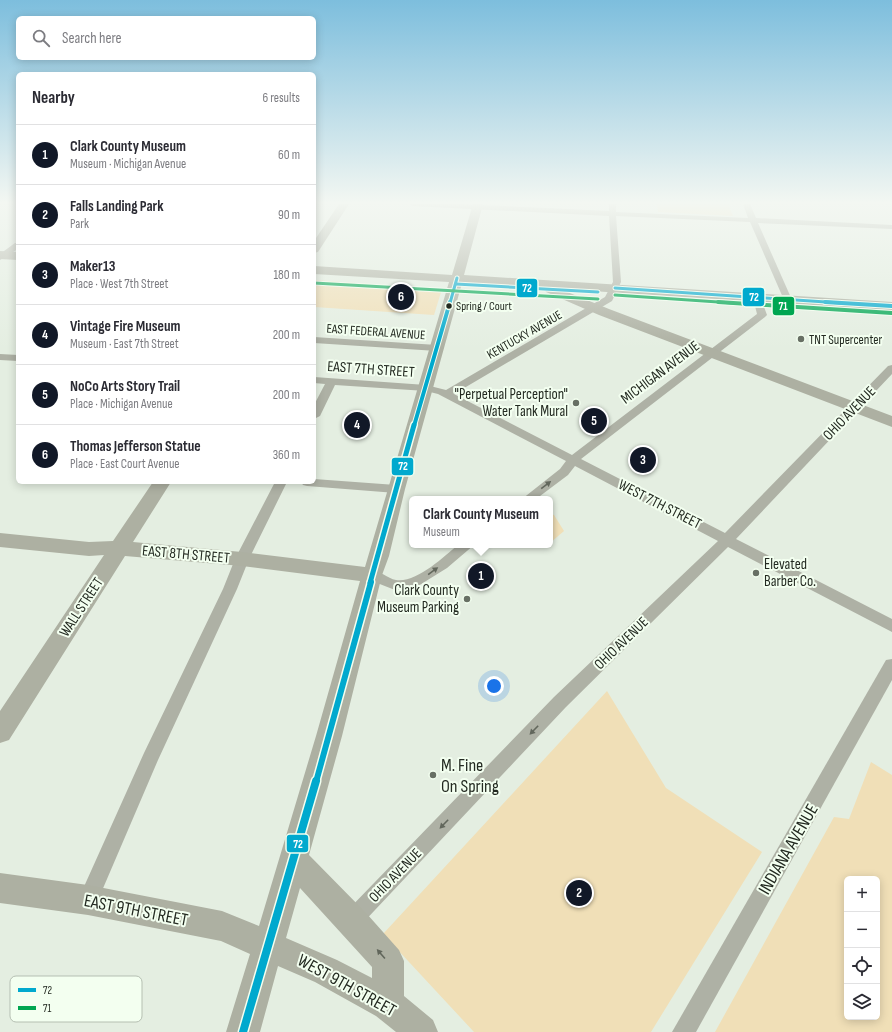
<!DOCTYPE html>
<html lang="en">
<head>
<meta charset="utf-8">
<style>
  :root { --surface:#fff; --page:#f2f2f3; --text:#2b2b33; --muted:#7c7c81; --line:#e1e1e2; --accent:#111827 }
  body { margin:0; font-family:"Sofia Sans Condensed",sans-serif; background:var(--page); color:var(--text) }
  .controls { position:absolute; right:12px; bottom:12px; display:grid; overflow:hidden; border-radius:6px; box-shadow:0 2px 10px #0003 }
  .controls button { width:36px; height:36px; display:grid; place-items:center; padding:0; border:0; border-bottom:1px solid var(--line); background:var(--surface); color:var(--text); font:20px sans-serif }
  .you { position:absolute; left:494px; top:686px; width:14px; height:14px; margin:-10px; border:3px solid #fff; border-radius:50%; background:#1a73e8; box-shadow:0 0 0 6px #1a73e833 }
  .badge { display:grid; place-items:center; width:26px; height:26px; border-radius:50%; background:var(--accent); color:#fff; font-size:13px; font-weight:700 }
  .pin { position:absolute; translate:-50% -50%; border:2px solid #fff; box-shadow:0 1px 4px #0006 }
  .popup { position:absolute; left:409px; top:496px; width:144px; height:52px; box-sizing:border-box; display:grid; place-content:center; border-radius:6px; background:var(--surface); filter:drop-shadow(0 1px 3px #0005); font-size:13px; white-space:nowrap; color:var(--muted) }
  .popup b { font-size:15px; color:var(--text) }
  .popup::after { content:''; position:absolute; left:50%; top:100%; margin-left:-8px; border:8px solid transparent; border-top-color:var(--surface) }
  .list { margin:0; padding:0; list-style:none }
  h2 { display:flex; justify-content:space-between; align-items:center; height:52px; margin:0; padding:0 16px; font-size:17px }
  h2 small { font-size:13px; font-weight:400; color:var(--muted) }
  .list li { display:grid; grid-template-columns:26px 1fr auto; gap:12px; align-items:center; box-sizing:border-box; height:60px; padding:0 16px; border-top:1px solid var(--line) }
  .list b { display:block; font-size:15px; white-space:nowrap }
  .list p { margin:0; font-size:13px; white-space:nowrap; color:var(--muted) }
  .list em { font-size:13px; font-style:normal; color:var(--muted) }
  .icon { flex:none; width:22px; height:22px; fill:none; stroke:currentColor; stroke-width:2; stroke-linecap:round; stroke-linejoin:round }
  .map { position:relative; flex:none; width:892px; height:1032px; overflow:hidden }
  .search { position:absolute; background:var(--surface); box-shadow:0 2px 10px #0003; left:16px; top:16px; width:300px; height:44px; display:flex; align-items:center; gap:10px; box-sizing:border-box; padding:0 14px; border-radius:6px; color:var(--muted); font-size:15px }
  .panel { position:absolute; background:var(--surface); box-shadow:0 2px 10px #0003; left:16px; top:72px; width:300px; height:412px; border-radius:6px }
  .map>svg:first-child { display:block }
  .green { fill:#f0dfb7; fill-rule:evenodd }
  .lines { fill:none; stroke-linecap:round; stroke-linejoin:round }
  .street { fill:#aeb1a5; fill-rule:evenodd }
  .secondary { fill:#adb0a2; fill-rule:evenodd }
  .bus-1-far4-casing { stroke:#f3fff0; stroke-width:5 }
  .bus-1-far3-casing { stroke:#f3fff0; stroke-width:6 }
  .bus-1-far2-casing { stroke:#f3fff0; stroke-width:8 }
  .bus-1-far1-casing { stroke:#f3fff0; stroke-width:9 }
  .bus-1-casing { stroke:#f3fff0; stroke-width:11 }
  .bus-2-far1-casing { stroke:#f3fff0; stroke-width:5 }
  .bus-2-casing { stroke:#f3fff0; stroke-width:6 }
  .bus-1-far4 { stroke:#00a9ce; stroke-width:3 }
  .bus-1-far3 { stroke:#00a9ce; stroke-width:4 }
  .bus-1-far2 { stroke:#00a9ce; stroke-width:5 }
  .bus-1-far1 { stroke:#00a9ce; stroke-width:6 }
  .bus-1 { stroke:#00a9ce; stroke-width:8 }
  .bus-2-far1 { stroke:#00a651; stroke-width:3 }
  .bus-2 { stroke:#00a651; stroke-width:4 }
  .oneway { fill:#62675c }
  .oneway2 { fill:#61665b }
  .bus-dot { fill:#232a21; stroke:#f3fff0; stroke-width:1.5 }
  .poi-dot { fill:#676f64; stroke:#f3fff0; stroke-width:1.5 }
  .labels { text-anchor:middle; stroke-width:4; stroke-linejoin:round; paint-order:stroke }
  .far-bus-label { font-size:12px; fill:#232a21; stroke:#f3fff0; text-anchor:start }
  .far-street-label { font-size:13px; fill:#232a21; stroke:#f3fff0 }
  .far-poi-label { font-size:13px; fill:#232a21; stroke:#f3fff0; text-anchor:start }
  .street-label { font-size:15px; fill:#232a21; stroke:#f3fff0 }
  .poi-label { font-size:15px; fill:#232a21; stroke:#f3fff0; text-anchor:end }
  .near-poi-label { font-size:18px; fill:#232a21; stroke:#f3fff0; text-anchor:start }
  .near-street-label { font-size:18px; fill:#232a21; stroke:#f3fff0 }
  .key { fill:#f3fff0; stroke:#b5bfb2; stroke-width:1 }
  .key-label { font-size:11px; fill:#232a21 }
  .line-badge { stroke:#f3fff0; stroke-width:1.5 }
  .badge-label { font-size:11px; text-anchor:middle; font-weight:bold; fill:#fff }
</style>
</head>
<body>
<div class="map">
<svg width="892" height="1032" viewBox="0 0 892 1032">
  <rect width="100%" height="100%" fill="#e4eee1"/>
  <g class="green">
    <polygon points="657,204 728,204 733,216 658,212"/>
    <polygon points="314,280 442,289 434,315 314,307"/>
    <polygon points="550,514 554,515 564,531 550,543"/>
    <polygon points="607,691 666,788 762,852 651,1032 474,1032 383,934"/>
    <path d="M 871,762 L 892,775 L 892,1032 L 715,1032 L 834,817 L 849,819 ZM 847,879 L 877,879 L 877,1017 L 847,1017 Z"/>
  </g>
  <g class="lines">
    <g class="street">
      <polygon points="409,204 463,204 609,211 609,204 616,204 616,212 748,218 743,204 750,204 756,218 892,225 892,229 758,223 792,300 788,303 784,300 750,222 616,216 621,282 612,301 454,394 572,455 757,314 753,298 757,295 760,296 767,315 765,317 581,459 725,533 888,366 892,365 892,374 736,539 892,619 892,632 728,547 566,707 359,927 352,930 345,927 342,920 345,913 554,697 718,541 575,466 568,475 536,499 522,499 560,469 566,461 438,394 426,391 335,385 320,416 314,419 314,405 325,384 314,383 314,377 426,385 446,390 605,297 613,282 609,216 412,206"/>
      <polygon points="15,243 18,243 18,249 0,260 0,254"/>
      <polygon points="314,337 437,345 442,348 437,351 314,343"/>
      <polygon points="0,354 18,355 18,361 0,360"/>
      <polygon points="314,479 396,485 400,486 402,489 400,492 396,493 307,486 303,485 301,482 314,482"/>
      <polygon points="275,482 287,482 249,559 237,589 158,760 95,907 88,910 81,907 78,900 144,753 223,589 235,559"/>
      <path d="M 458,545 L 474,545 L 447,568 L 418,586 L 404,591 L 395,590 L 367,579 L 365,575 L 367,571 C 378,568 386,578 396,580 C 417,583 443,557 458,545 Z"/>
      <polygon points="892,659 892,680 696,1032 672,1032 886,660"/>
    </g>
    <g class="secondary">
      <polygon points="339,204 349,204 318,252 314,253 314,241"/>
      <path d="M 473,204 L 483,204 L 464,275 L 892,302 L 892,310 L 560,289 L 609,309 L 892,416 L 892,427 L 599,315 L 546,292 L 544,288 L 462,283 L 405,489 L 389,556 L 382,575 L 342,736 L 309,855 L 367,914 L 399,950 L 404,961 L 404,996 L 433,1020 L 438,1032 L 396,1032 L 376,1016 L 315,982 L 278,966 L 260,1032 L 226,1032 L 250,954 L 221,941 L 88,915 L 0,903 L 0,873 L 88,885 L 222,911 L 259,926 L 316,736 L 360,581 L 242,566 L 125,556 L 9,740 L 0,743 L 0,711 L 104,555 L 89,556 L 0,547 L 0,533 L 89,542 L 113,541 L 153,482 L 171,482 L 133,542 L 242,552 L 365,567 L 449,282 L 314,274 L 314,266 L 452,275 ZM 300,888 L 372,967 L 372,978 L 337,960 L 286,938 Z"/>
      <polygon points="0,251 18,252 18,260 0,259"/>
    </g>
    <g class="bus-1-far4-casing">
      <g id="bus-1-far4">
        <polyline points="456,284 598,292"/>
        <polyline points="615,288 841,303"/>
        <polyline points="450,303 457,278"/>
      </g>
    </g>
    <g class="bus-1-far3-casing">
      <g id="bus-1-far3">
        <polyline points="825,302 892,306"/>
        <polyline points="414,426 450,302"/>
      </g>
    </g>
    <g class="bus-1-far2-casing">
      <polyline id="bus-1-far2" points="370,583 414,425"/>
    </g>
    <g class="bus-1-far1-casing">
      <polyline id="bus-1-far1" points="316,782 371,582"/>
    </g>
    <g class="bus-1-casing">
      <polyline id="bus-1" points="243,1032 316,781"/>
    </g>
    <g class="bus-2-far1-casing">
      <g id="bus-2-far1">
        <polyline points="314,283 598,299"/>
        <polyline points="615,295 733,303"/>
      </g>
    </g>
    <g class="bus-2-casing">
      <polyline id="bus-2" points="718,302 892,313"/>
    </g>
    <use href="#bus-1-far4" class="bus-1-far4"/>
    <use href="#bus-1-far3" class="bus-1-far3"/>
    <use href="#bus-1-far2" class="bus-1-far2"/>
    <use href="#bus-1-far1" class="bus-1-far1"/>
    <use href="#bus-1" class="bus-1"/>
    <use href="#bus-2-far1" class="bus-2-far1"/>
    <use href="#bus-2" class="bus-2"/>
  </g>
  <defs><path id="oneway-solid" d="M-6-.8H1V-3.2L6.5 0L1 3.2V.8H-6Z"/></defs>
  <g class="oneway">
    <use href="#oneway-solid" transform="translate(546 485) rotate(-37)"/>
    <use href="#oneway-solid" transform="translate(433 571) rotate(-36)"/>
    <use href="#oneway-solid" transform="translate(534 730) rotate(134)"/>
    <use href="#oneway-solid" transform="translate(444 824) rotate(134)"/>
  </g>
  <use class="oneway2" href="#oneway-solid" transform="translate(381 954) rotate(-131)"/>
  <linearGradient id="sky" x2="0" y2="1"><stop stop-color="#7dbedd"/><stop offset="0.58" stop-color="#f3f7f2"/><stop offset="1" stop-color="#f3f7f2" stop-opacity="0"/></linearGradient>
  <rect width="892" height="349" fill="url(#sky)"/>
  <circle class="bus-dot" cx="449" cy="306" r="3.5"/>
  <g class="poi-dot">
    <circle cx="801" cy="339" r="4"/>
    <circle cx="576" cy="403" r="4"/>
    <circle cx="756" cy="573" r="4"/>
    <circle cx="467" cy="599" r="4"/>
    <circle cx="433" cy="775" r="4"/>
  </g>
  <g class="labels">
    <g class="far-bus-label">
      <text x="456" y="310">Spring / Court</text>
    </g>
    <g class="far-street-label">
      <text transform="translate(376 331) rotate(4)" y="5">EAST FEDERAL AVENUE</text>
      <text transform="translate(524 334) rotate(-30)" y="5">KENTUCKY AVENUE</text>
    </g>
    <g class="far-poi-label">
      <text x="809" y="344">TNT Supercenter</text>
    </g>
    <g class="street-label">
      <text transform="translate(371 369) rotate(4)" y="5">EAST 7TH STREET</text>
      <text transform="translate(660 372) rotate(-37)" y="5">MICHIGAN AVENUE</text>
      <text transform="translate(849 413) rotate(-46)" y="5">OHIO AVENUE</text>
      <text transform="translate(660 504) rotate(27)" y="5">WEST 7TH STREET</text>
      <text transform="translate(186 554) rotate(5)" y="5">EAST 8TH STREET</text>
      <text transform="translate(81 607) rotate(-57)" y="5">WALL STREET</text>
      <text transform="translate(621 643) rotate(-44)" y="5">OHIO AVENUE</text>
      <text transform="translate(395 875) rotate(-46)" y="5">OHIO AVENUE</text>
    </g>
    <g class="poi-label">
      <text x="568" y="399">"Perpetual Perception"<tspan x="568" dy="17">Water Tank Mural</tspan></text>
      <text x="764" y="569" text-anchor="start">Elevated<tspan x="764" dy="17">Barber Co.</tspan></text>
      <text x="459" y="595">Clark County<tspan x="459" dy="17">Museum Parking</tspan></text>
    </g>
    <g class="near-poi-label">
      <text x="441" y="771">M. Fine<tspan x="441" dy="21">On Spring</tspan></text>
    </g>
    <g class="near-street-label">
      <text transform="translate(788 849) rotate(-60)" y="6">INDIANA AVENUE</text>
      <text transform="translate(136 910) rotate(11)" y="6">EAST 9TH STREET</text>
      <text transform="translate(347 985) rotate(29)" y="6">WEST 9TH STREET</text>
    </g>
  </g>
  <rect x="10" y="976" width="132" height="46" rx="6" class="key"/>
  <rect x="18" y="988" width="18" height="4" fill="#00a9ce"/>
  <rect x="18" y="1006" width="18" height="4" fill="#00a651"/>
  <g class="key-label">
    <text x="43" y="994">72</text>
    <text x="43" y="1012">71</text>
  </g>
  <g class="line-badge">
    <rect x="516" y="278" width="22" height="20" rx="4" fill="#00a9ce"/>
    <rect x="742" y="287" width="23" height="20" rx="4" fill="#00a9ce"/>
    <rect x="772" y="296" width="23" height="20" rx="4" fill="#00a651"/>
    <rect x="391" y="457" width="23" height="19" rx="4" fill="#00a9ce"/>
    <rect x="286" y="834" width="23" height="19" rx="4" fill="#00a9ce"/>
  </g>
  <g class="badge-label">
    <text x="527" y="292">72</text>
    <text x="754" y="301">72</text>
    <text x="783" y="310">71</text>
    <text x="403" y="470">72</text>
    <text x="298" y="848">72</text>
  </g>
</svg>
<div class="controls">
<button>+</button>
<button>−</button>
<button><svg class="icon" aria-label="locate" viewBox="0 0 24 24"><circle cx="12" cy="12" r="6"/><path d="M12 2v4M12 18v4M2 12h4M18 12h4"/></svg></button>
<button><svg class="icon" aria-label="layers" viewBox="0 0 24 24"><path d="M12 4l9 5-9 5-9-5zM3 14l9 5 9-5"/></svg></button>
</div>
<div class="you"></div>
<div class="pin badge" style="left:481px;top:576px">1</div>
<div class="popup"><b>Clark County Museum</b>Museum</div>
<div class="pin badge" style="left:579px;top:893px">2</div>
<div class="pin badge" style="left:643px;top:460px">3</div>
<div class="pin badge" style="left:357px;top:425px">4</div>
<div class="pin badge" style="left:594px;top:421px">5</div>
<div class="pin badge" style="left:401px;top:297px">6</div>
<div class="search"><svg class="icon" aria-label="search" viewBox="0 0 24 24"><circle cx="10" cy="10" r="6"/><path d="M15 15l6 6"/></svg>Search here</div>
<section class="panel">
<h2>Nearby<small>6 results</small></h2>
<ul class="list">
<li><span class="badge">1</span><div><b>Clark County Museum</b><p>Museum · Michigan Avenue</p></div><em>60 m</em></li>
<li><span class="badge">2</span><div><b>Falls Landing Park</b><p>Park</p></div><em>90 m</em></li>
<li><span class="badge">3</span><div><b>Maker13</b><p>Place · West 7th Street</p></div><em>180 m</em></li>
<li><span class="badge">4</span><div><b>Vintage Fire Museum</b><p>Museum · East 7th Street</p></div><em>200 m</em></li>
<li><span class="badge">5</span><div><b>NoCo Arts Story Trail</b><p>Place · Michigan Avenue</p></div><em>200 m</em></li>
<li><span class="badge">6</span><div><b>Thomas Jefferson Statue</b><p>Place · East Court Avenue</p></div><em>360 m</em></li>
</ul>
</section>
</div>
</body>
</html>
